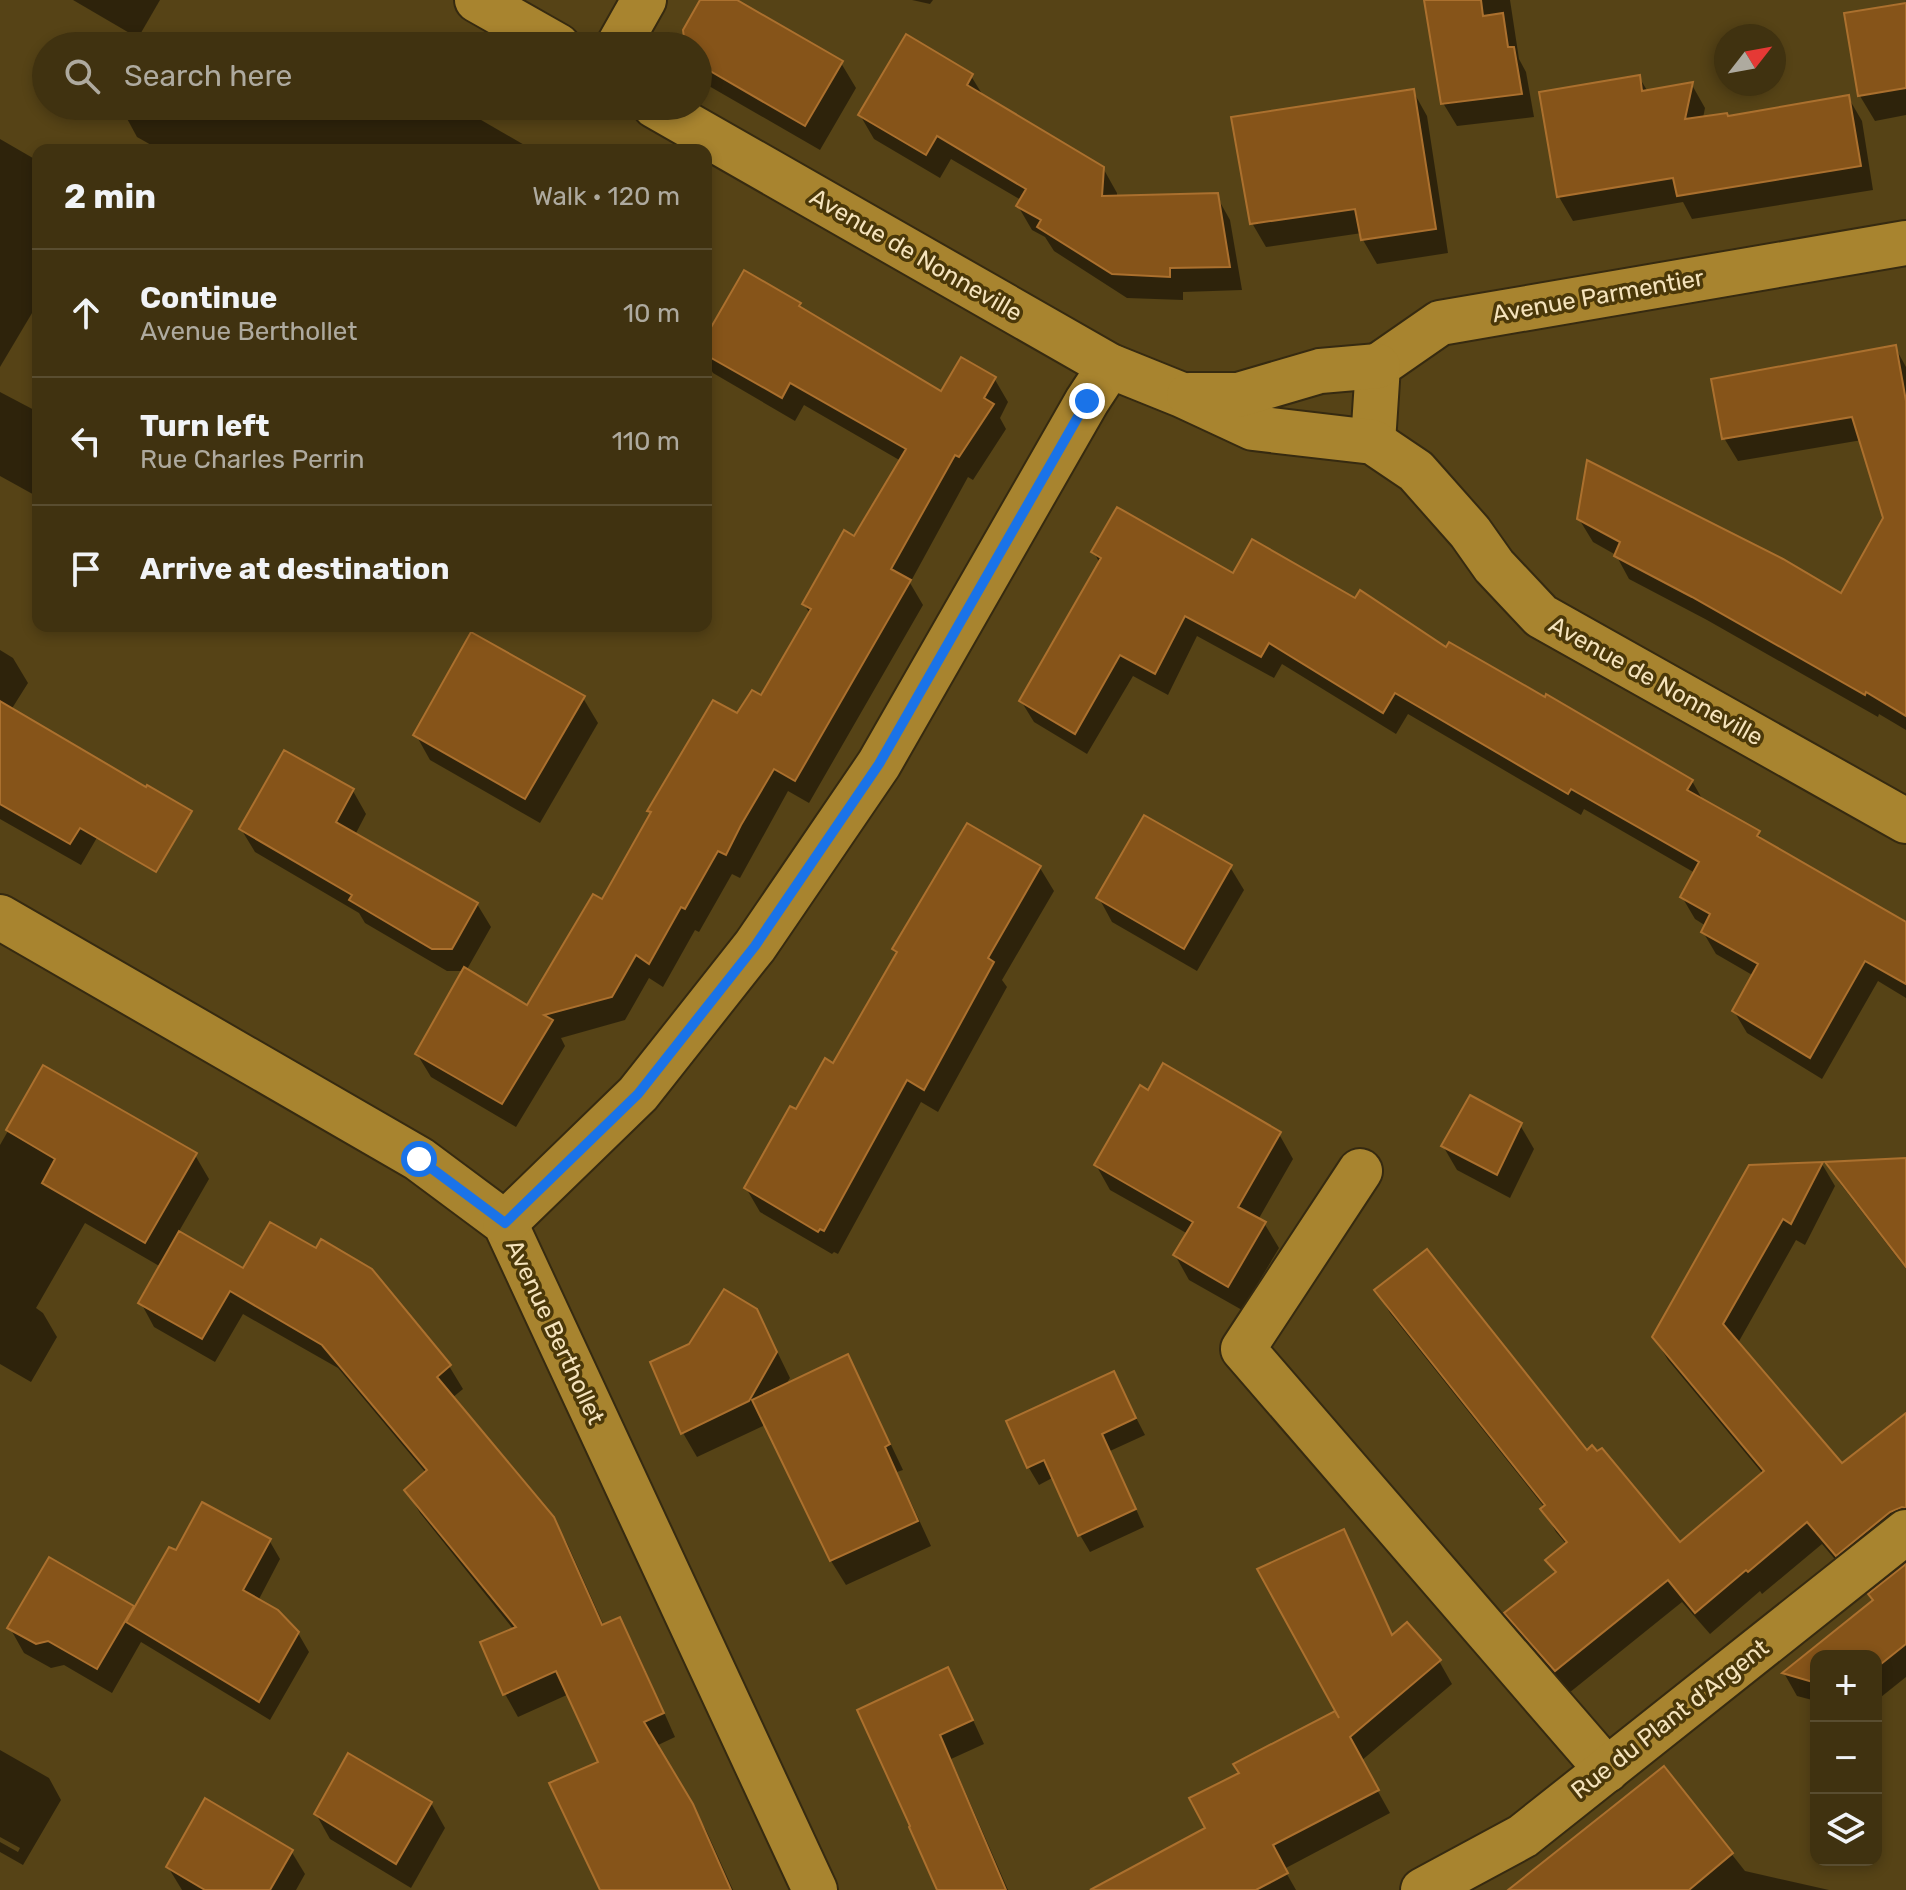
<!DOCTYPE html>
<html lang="en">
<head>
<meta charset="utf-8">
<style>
  :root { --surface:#403210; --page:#473a19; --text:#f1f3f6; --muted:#aeaa9f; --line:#594d30 }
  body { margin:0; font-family:Rubik,sans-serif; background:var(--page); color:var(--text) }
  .controls { position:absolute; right:24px; bottom:24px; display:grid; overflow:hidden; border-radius:16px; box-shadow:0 4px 12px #0003 }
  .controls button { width:72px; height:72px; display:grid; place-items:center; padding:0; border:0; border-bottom:2px solid var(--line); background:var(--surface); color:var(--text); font:40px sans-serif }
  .compass { position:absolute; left:1714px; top:24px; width:72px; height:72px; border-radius:50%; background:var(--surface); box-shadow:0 4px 12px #0003; rotate:59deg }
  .stop { position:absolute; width:24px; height:24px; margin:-18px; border:6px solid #1a73e8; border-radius:50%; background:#fff }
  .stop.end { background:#1a73e8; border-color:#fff; box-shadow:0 2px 8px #0008 }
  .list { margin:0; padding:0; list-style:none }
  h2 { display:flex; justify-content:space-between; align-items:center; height:104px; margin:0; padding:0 32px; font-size:34px }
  h2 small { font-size:26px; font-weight:400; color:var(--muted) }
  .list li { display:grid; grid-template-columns:52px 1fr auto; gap:24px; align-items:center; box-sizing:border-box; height:128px; padding:0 32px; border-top:2px solid var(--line) }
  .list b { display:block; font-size:30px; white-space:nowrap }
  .list p { margin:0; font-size:26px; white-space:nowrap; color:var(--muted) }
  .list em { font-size:26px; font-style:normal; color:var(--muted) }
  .icon { flex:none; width:44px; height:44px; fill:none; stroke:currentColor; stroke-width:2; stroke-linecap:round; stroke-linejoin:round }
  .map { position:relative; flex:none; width:1906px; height:1890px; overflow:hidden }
  .search { position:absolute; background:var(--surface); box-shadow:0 4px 12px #0003; left:32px; top:32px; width:680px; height:88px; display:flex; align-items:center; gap:20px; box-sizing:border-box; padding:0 28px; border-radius:44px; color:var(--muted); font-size:30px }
  .panel { position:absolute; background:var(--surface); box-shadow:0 4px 12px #0003; left:32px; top:144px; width:680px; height:488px; border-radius:16px }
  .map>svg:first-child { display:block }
  .shadow { fill:#0007 }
  .building { fill:#865419; stroke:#ab702e; stroke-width:2 }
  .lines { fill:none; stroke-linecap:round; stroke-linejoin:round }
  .minor-casing { stroke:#362a10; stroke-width:48 }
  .tertiary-casing { stroke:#362a10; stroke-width:48 }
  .minor { stroke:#a8842f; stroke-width:44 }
  .tertiary { stroke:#a8842f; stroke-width:44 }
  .route { stroke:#1a73e8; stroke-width:10 }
  .labels { text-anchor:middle; stroke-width:7; stroke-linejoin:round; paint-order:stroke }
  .street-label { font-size:24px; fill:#f5e3bc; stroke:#4b3809 }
</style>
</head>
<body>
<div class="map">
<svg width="1906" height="1890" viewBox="0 0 1906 1890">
  <rect width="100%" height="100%" fill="#564316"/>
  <g class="shadow">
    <polygon points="73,0 160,0 138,38"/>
    <polygon points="703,0 733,0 841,63 856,88 820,150 702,82 698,74 698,46 687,46"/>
    <polygon points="912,0 933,0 930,4"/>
    <polygon points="1426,0 1510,0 1519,59 1526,72 1534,117 1457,126 1443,103"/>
    <polygon points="1906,5 1906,115 1875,121 1860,96"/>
    <polygon points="971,76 984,97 1103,168 1117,193 1117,197 1216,195 1230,220 1242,290 1183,292 1183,300 1127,298 1054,251 1045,237 1032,230 1018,206 1021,200 951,159 940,178 874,139 860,115"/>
    <polygon points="1639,77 1648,92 1692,85 1705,108 1703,118 1727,118 1848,97 1862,121 1873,190 1692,219 1683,202 1573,221 1559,197 1541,94"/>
    <polygon points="1413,91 1427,116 1448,253 1377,264 1363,240 1362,233 1266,247 1252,223"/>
    <polygon points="128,106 457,106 533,150 160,150 137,137 124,113"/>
    <polygon points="0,139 38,161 38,256 36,260 38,264 38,303 0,367"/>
    <polygon points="800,304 804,312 942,393 994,378 1008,402 1000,418 1006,429 973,480 968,477 910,583 923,605 809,803 788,791 740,878 732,874 699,932 695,930 663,987 649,978 625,1020 561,1038 565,1046 516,1127 431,1077 417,1054 464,971 447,971 365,923 359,913 255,852 241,829 353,791 366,814 355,835 477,904 491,927 466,971 528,1008 603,902 652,815 649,811 738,716 761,698 810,614 804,604 855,538 901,461 804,405 795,421 713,373 706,361 706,339"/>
    <polygon points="1895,347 1906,367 1906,730 1879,714 1878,717 1707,620 1629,579 1616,555 1593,542 1579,519 1842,596 1885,518 1862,440 1738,461 1724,438"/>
    <polygon points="0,392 38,412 38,497 0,476"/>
    <polygon points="1094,552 1233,576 1446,650 1692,781 1704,802 1758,833 1764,843 1906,925 1906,998 1878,981 1822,1079 1747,1033 1734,1011 1754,976 1716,954 1703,932 1706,926 1695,919 1682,897 1695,873 1584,809 1581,815 1408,714 1396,734 1282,664 1274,678 1197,636 1168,695 1133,676 1087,754 1034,722 1021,701 1100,564"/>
    <polygon points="0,650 13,658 28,683 11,710 123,793 81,865 0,819"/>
    <polygon points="583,698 598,723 540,823 430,760 416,735"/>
    <polygon points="1230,867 1244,890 1197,971 1112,922 1099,898"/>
    <polygon points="1040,868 1054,891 1002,980 1007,987 938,1112 921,1102 838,1254 834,1252 832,1254 760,1212 746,1188 796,1112 834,1066 898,956 894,949"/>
    <polygon points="44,1068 195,1155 209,1179 178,1233 244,1270 449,1366 463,1389 452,1398 552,1518 567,1543 604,1626 619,1619 633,1643 675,1737 656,1746 706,1830 733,1890 623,1890 601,1763 569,1694 518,1717 505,1694 514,1630 420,1513 406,1490 426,1473 338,1368 243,1314 215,1362 154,1327 141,1303 161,1267 85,1223 36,1308 43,1313 57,1337 31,1382 0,1364 0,1145"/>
    <polygon points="1149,1092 1279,1134 1293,1159 1258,1220 1264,1223 1279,1248 1242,1310 1189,1280 1175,1255 1188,1234 1110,1190 1096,1165"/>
    <polygon points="1520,1125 1534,1149 1510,1198 1457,1170 1443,1146"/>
    <polygon points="1906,1160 1906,1269 1839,1182 1828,1163"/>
    <polygon points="1822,1164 1835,1186 1805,1245 1796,1240 1738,1343 1842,1465 1906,1464 1906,1534 1850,1577 1822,1544 1762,1594 1760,1591 1710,1634 1682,1602 1569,1693 1520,1636 1507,1613 1556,1575 1547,1560 1567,1545 1556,1532 1543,1509 1545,1508 1390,1313 1377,1291 1586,1452 1680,1545 1763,1474 1668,1360 1654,1337 1750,1167"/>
    <polygon points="755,1311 770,1337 790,1378 785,1386 847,1357 861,1382 903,1470 897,1472 931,1546 846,1585 831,1561 765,1422 763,1426 697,1457 683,1433"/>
    <polygon points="1113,1373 1145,1435 1110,1451 1144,1527 1090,1552 1080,1535 1054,1477 1039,1485 1029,1468 1008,1422"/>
    <polygon points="1343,1532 1356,1555 1393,1636 1439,1661 1452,1684 1361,1761 1390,1813 1284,1869 1296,1890 1144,1890 1208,1829 1241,1774 1236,1765 1338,1712"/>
    <polygon points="269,1540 280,1559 258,1601 298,1633 309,1652 270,1720 141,1642 112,1693 64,1665 51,1668 24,1653 10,1628 132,1607 135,1611 177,1553"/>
    <polygon points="1906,1566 1906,1677 1876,1701 1876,1656 1816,1656 1816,1701 1797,1696 1784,1673 1874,1601"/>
    <polygon points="947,1670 960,1692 984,1744 951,1759 1008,1890 939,1890 913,1827"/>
    <polygon points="0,1750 49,1778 61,1800 23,1865 0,1852 0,1842 18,1852 20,1848 0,1837"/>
    <polygon points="1664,1769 1745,1871 1829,1890 1508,1890"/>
    <polygon points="431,1803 445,1828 411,1888 330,1839 316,1814"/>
    <polygon points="291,1851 305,1874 296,1890 182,1890 168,1867"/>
  </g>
  <g class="building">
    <polygon points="700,0 737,0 843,61 805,126 698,64 698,46 685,46 683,30"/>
    <polygon points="1424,0 1481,0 1483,16 1503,13 1508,47 1514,47 1522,94 1441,104"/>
    <polygon points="1906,3 1906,88 1858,96 1844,13"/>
    <polygon points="906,34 973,74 967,85 1104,167 1102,196 1218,193 1230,267 1170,268 1170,277 1112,274 1037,227 1041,220 1016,206 1026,189 937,136 926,155 858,115"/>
    <polygon points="1640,75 1642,91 1693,82 1685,119 1727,113 1728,116 1849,95 1861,166 1677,196 1673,178 1557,197 1539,92"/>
    <polygon points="1414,89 1436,229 1361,240 1355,209 1250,224 1231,117"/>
    <polygon points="744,270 801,303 799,306 941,391 961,357 996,377 984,398 994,404 959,457 955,455 891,569 911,580 795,781 774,769 741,825 726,855 718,851 685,909 681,907 649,964 636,955 612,997 544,1015 553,1020 502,1104 415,1054 464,967 527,1005 593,894 602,899 651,812 647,811 713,700 737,713 752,690 761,695 811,609 802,604 844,530 854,536 906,449 790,383 782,398 706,355 706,336"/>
    <polygon points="1896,345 1906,401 1906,716 1866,692 1865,695 1692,597 1614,556 1620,542 1577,519 1587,460 1783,559 1841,593 1883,518 1852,417 1722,439 1711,379"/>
    <polygon points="1117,507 1233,573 1252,539 1355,598 1360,590 1446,647 1449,642 1545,697 1546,694 1693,780 1687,790 1760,831 1757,836 1906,922 1906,984 1865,961 1810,1058 1732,1011 1758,964 1701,932 1710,914 1680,897 1699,862 1571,789 1568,794 1395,693 1383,713 1269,643 1261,657 1185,616 1155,674 1120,655 1075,734 1019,701 1101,558 1091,552"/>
    <polygon points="471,632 585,696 525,799 413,735"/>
    <polygon points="0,701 146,787 147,785 192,811 156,872 80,828 70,844 0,804"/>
    <polygon points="284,750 354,789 336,822 478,903 452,949 432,949 349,900 352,895 239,829"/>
    <polygon points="1144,815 1232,865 1184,949 1096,898"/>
    <polygon points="967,823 1041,866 988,958 994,962 924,1090 907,1080 824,1231 820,1229 818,1232 744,1188 790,1106 796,1109 825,1058 833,1063 897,952 892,949"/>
    <polygon points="1163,1063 1281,1132 1238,1207 1266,1222 1228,1287 1173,1255 1193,1222 1094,1165 1140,1085 1148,1090"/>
    <polygon points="43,1065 197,1153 145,1243 42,1183 55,1159 6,1130"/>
    <polygon points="1470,1095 1522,1123 1497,1175 1441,1146"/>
    <polygon points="1906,1158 1906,1267 1825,1162"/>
    <polygon points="1823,1162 1791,1224 1783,1219 1723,1324 1842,1463 1906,1413 1906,1508 1902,1507 1890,1512 1836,1556 1807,1522 1748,1572 1746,1570 1695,1613 1668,1580 1555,1671 1504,1613 1556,1572 1545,1560 1567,1542 1540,1509 1545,1505 1374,1290 1427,1249 1587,1450 1592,1445 1597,1451 1602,1448 1680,1542 1764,1471 1652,1337 1749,1165"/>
    <polygon points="270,1222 316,1248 321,1239 372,1269 451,1365 437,1377 554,1517 602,1625 620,1617 664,1713 644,1722 693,1804 731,1890 600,1890 549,1783 598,1762 556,1671 503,1695 480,1642 516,1627 404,1490 427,1470 322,1345 230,1291 202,1339 138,1303 179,1231 243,1268"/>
    <polygon points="724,1289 757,1309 777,1352 749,1401 681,1434 650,1362 689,1344"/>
    <polygon points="848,1354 890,1444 885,1447 918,1521 830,1561 752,1400"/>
    <polygon points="1114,1371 1136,1418 1102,1434 1136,1509 1078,1536 1044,1460 1027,1468 1006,1421"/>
    <polygon points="202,1502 271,1539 243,1590 278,1610 299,1632 259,1702 126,1622 169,1547 176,1550"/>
    <polygon points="1344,1529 1392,1635 1407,1622 1441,1660 1350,1737 1379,1790 1273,1845 1288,1873 1256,1890 1090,1890 1205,1828 1189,1798 1239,1773 1233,1764 1335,1711 1339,1718 1257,1569"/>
    <polygon points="49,1557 134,1606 97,1669 48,1641 36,1644 7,1628"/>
    <polygon points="1906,1564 1906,1644 1876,1668 1876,1656 1816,1656 1816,1683 1782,1673 1873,1600 1868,1594"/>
    <polygon points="948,1667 973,1720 940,1735 1006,1890 937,1890 909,1827 910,1826 857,1710"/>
    <polygon points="348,1753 432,1802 396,1864 314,1814"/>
    <polygon points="1664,1766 1733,1853 1689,1890 1508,1890"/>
    <polygon points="205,1798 293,1850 270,1890 205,1890 166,1867"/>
  </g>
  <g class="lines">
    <g class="minor-casing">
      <g id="minor">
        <polyline points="618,46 644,0"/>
        <polyline points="1373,442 1378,366 1440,323 1906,243"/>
        <polyline points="0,917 419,1159 505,1223 815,1890"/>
        <polyline points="1360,1171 1243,1349 1607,1770"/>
        <polyline points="505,1223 638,1094 755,946 879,764 1087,401 1110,366"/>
        <polyline points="1423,1890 1523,1836 1906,1532"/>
      </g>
    </g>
    <g class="tertiary-casing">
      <g id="tertiary">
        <polyline points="477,0 558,46"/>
        <polyline points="655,106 1110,366 1182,395 1253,428 1373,442 1416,471 1470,532 1494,566 1541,616 1906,821"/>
        <polyline points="1189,395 1238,395 1320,371 1378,366"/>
      </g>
    </g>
    <use href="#minor" class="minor"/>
    <use href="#tertiary" class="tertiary"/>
  </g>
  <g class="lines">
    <polyline class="route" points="419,1159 505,1223 638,1094 755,946 879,764 1087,401"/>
  </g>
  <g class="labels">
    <g class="street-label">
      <text transform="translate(916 255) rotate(30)" y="8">Avenue de Nonneville</text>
      <text transform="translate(1598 296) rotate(-10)" y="8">Avenue Parmentier</text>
      <text transform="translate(1656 681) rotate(29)" y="8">Avenue de Nonneville</text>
      <text transform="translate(555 1332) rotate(65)" y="8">Avenue Berthollet</text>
      <text transform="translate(1670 1719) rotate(-38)" y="8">Rue du Plant d'Argent</text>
    </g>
  </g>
</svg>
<div class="controls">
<button>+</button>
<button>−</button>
<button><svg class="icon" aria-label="layers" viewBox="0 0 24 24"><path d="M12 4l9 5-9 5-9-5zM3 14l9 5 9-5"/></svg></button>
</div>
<svg class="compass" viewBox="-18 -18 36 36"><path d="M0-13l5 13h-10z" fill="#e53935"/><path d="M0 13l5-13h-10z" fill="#aeaa9f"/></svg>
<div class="stop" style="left:419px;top:1159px"></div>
<div class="stop end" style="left:1087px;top:401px"></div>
<div class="search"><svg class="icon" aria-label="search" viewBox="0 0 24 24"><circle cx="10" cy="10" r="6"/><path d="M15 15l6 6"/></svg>Search here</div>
<section class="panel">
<h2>2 min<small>Walk · 120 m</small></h2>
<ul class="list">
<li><svg class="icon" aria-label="ahead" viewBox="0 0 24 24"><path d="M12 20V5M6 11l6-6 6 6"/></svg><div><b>Continue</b><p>Avenue Berthollet</p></div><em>10 m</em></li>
<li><svg class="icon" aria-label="left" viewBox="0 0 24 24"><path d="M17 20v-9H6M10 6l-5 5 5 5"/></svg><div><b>Turn left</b><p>Rue Charles Perrin</p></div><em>110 m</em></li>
<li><svg class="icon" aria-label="arrive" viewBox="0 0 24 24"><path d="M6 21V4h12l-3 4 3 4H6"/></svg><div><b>Arrive at destination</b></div></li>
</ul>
</section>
</div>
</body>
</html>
